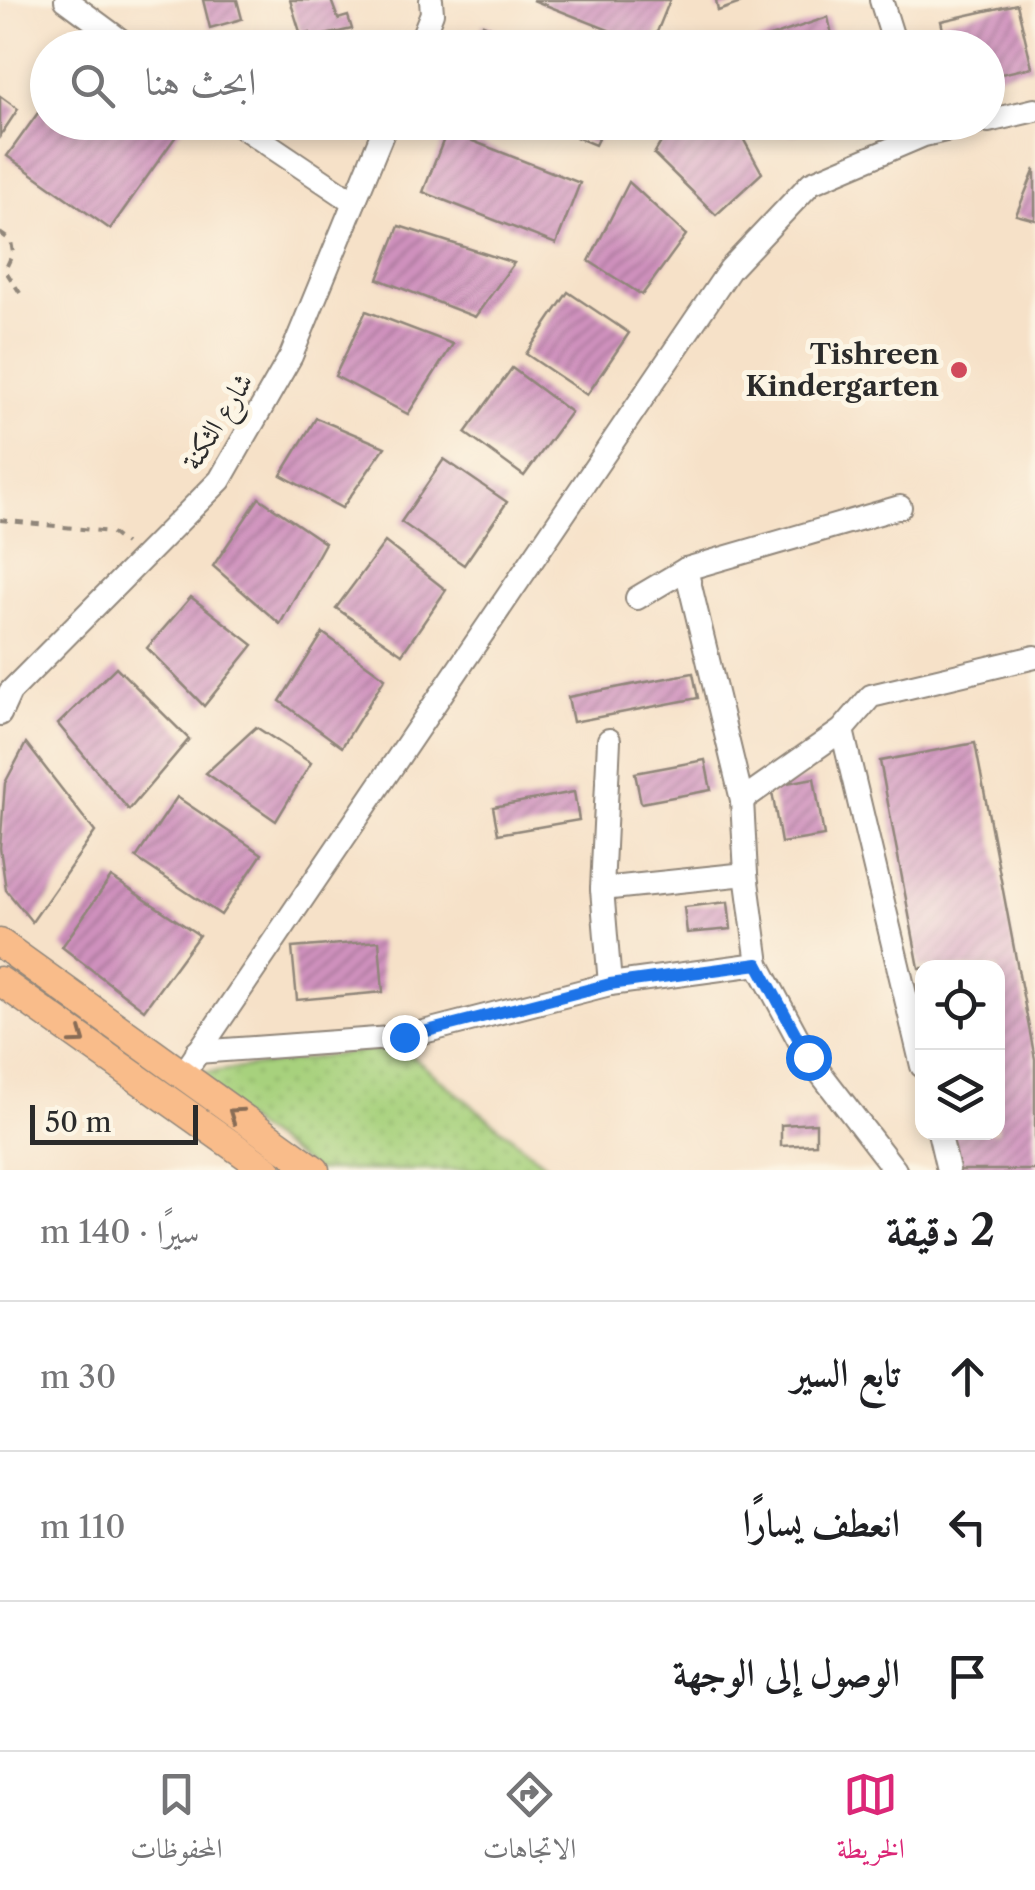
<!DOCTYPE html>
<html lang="ar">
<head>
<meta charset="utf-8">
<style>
  :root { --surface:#fff; --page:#f2f2f2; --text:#202124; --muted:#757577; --line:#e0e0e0; --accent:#db2777 }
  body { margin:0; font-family:"Libre Caslon Text",Amiri,serif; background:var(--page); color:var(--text); direction:rtl }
  .controls { position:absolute; right:30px; bottom:30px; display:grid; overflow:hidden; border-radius:20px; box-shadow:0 5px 15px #0003 }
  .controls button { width:90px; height:90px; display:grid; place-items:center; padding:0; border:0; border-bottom:2px solid var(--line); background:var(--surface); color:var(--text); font:50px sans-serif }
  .scale { position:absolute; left:30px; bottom:25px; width:168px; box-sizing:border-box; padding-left:10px; border:5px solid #2b2b2b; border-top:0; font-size:28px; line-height:35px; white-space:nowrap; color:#2b2b2b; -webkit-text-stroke:8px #fcf5e5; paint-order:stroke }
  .stop { position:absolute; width:30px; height:30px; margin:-22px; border:8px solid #1a73e8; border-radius:50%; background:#fff }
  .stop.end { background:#1a73e8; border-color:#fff; box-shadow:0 2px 10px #0008 }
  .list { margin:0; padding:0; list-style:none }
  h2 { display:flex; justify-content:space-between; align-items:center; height:130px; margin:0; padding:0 40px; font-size:42px }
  h2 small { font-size:32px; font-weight:400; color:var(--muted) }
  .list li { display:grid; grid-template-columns:65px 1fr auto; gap:30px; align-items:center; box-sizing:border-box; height:150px; padding:0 40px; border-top:2px solid var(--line) }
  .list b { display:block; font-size:38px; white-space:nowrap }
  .list em { font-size:32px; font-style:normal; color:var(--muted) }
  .icon { flex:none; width:55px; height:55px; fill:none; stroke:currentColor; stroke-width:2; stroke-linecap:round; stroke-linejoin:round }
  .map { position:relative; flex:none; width:1035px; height:1170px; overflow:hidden; direction:ltr }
  .search { position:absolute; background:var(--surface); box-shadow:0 5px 15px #0003; left:30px; right:30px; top:30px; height:110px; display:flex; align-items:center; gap:25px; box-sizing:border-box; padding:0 35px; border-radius:55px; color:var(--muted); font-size:38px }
  .sheet { height:580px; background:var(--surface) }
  nav { display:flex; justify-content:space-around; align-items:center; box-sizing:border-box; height:140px; border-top:2px solid var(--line); background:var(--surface); font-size:28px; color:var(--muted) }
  nav a { display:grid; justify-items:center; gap:5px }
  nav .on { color:var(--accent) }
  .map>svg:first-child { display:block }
  .grass { fill:url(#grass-dots); stroke:#697e54; stroke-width:2.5 }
  .building { fill:url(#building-hatch) }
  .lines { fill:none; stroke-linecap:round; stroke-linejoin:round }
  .minor-casing { stroke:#90867a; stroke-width:26 }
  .major-casing { stroke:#90867a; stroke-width:31 }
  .path { stroke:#90867a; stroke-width:4; stroke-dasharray:8 8; stroke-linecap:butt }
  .minor { stroke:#fff; stroke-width:22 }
  .major { stroke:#f9bc8a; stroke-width:28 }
  .oneway { stroke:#886c56 }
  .route { stroke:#1a73e8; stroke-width:12 }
  .poi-dot { fill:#d1495b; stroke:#fcf5e5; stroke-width:4 }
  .labels { text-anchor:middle; stroke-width:10; stroke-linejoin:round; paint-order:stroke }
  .poi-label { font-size:28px; font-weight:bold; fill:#2b2b2b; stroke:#fcf5e5; text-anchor:end }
  .street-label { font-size:28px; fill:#2b2b2b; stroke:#fcf5e5 }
</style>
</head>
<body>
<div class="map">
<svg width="1035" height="1170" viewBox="0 0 1035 1170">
  <defs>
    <pattern id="grass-dots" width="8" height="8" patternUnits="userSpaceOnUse" patternTransform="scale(2.5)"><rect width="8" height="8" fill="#a7d17d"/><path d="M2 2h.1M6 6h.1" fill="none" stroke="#90b46c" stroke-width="1.8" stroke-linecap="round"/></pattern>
    <pattern id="building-hatch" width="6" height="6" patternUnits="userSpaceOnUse" patternTransform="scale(2.5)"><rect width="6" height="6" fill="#cf91bd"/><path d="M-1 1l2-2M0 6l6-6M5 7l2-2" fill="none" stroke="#a8779a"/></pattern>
  </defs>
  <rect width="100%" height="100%" fill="#fcf5e5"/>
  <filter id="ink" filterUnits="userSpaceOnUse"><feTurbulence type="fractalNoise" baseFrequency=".01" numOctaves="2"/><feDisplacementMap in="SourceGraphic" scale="20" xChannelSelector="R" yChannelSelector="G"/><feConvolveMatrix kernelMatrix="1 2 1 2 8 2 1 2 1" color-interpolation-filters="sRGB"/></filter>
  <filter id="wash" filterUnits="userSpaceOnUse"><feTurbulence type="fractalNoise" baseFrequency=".0048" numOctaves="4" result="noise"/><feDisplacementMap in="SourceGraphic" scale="40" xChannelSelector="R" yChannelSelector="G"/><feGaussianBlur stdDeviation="2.25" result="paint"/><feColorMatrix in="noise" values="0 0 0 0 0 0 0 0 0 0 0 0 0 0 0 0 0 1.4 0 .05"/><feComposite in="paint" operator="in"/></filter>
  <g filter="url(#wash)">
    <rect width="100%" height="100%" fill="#f6e1c8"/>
    <polygon class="grass" points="399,1046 552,1170 315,1170 182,1076"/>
    <g id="blocks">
      <g class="building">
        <polygon points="203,0 237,0 242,19 210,28"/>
        <polygon points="290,0 331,0 338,19 348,16 352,29 311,38 310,33 301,35"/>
        <polygon points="533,0 670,0 651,47"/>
        <polygon points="716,0 746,0 746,1 718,11"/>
        <polygon points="1017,4 1032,67 988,77 988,48 947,48 941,21"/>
        <polygon points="828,17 835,48 740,48 740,47"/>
        <polygon points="483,24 539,47 539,48 478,48"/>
        <polygon points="92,37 106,48 84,48"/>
        <polygon points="0,96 18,109 0,136"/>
        <polygon points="48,99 48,122 186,122 110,229 7,156"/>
        <polygon points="540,122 606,122 595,145"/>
        <polygon points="673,122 734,122 762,173 716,215 654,154"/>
        <polygon points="785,122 823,122 823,123 792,135"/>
        <polygon points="447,131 580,183 556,244 423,192"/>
        <polygon points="1035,169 1035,220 1016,215"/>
        <polygon points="629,182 686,235 642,295 589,261"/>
        <polygon points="399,226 514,263 475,317 378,279"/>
        <polygon points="568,292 629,333 587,395 526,354"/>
        <polygon points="366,311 453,344 408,414 335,376"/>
        <polygon points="512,368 571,412 524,476 465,433"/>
        <polygon points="316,418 385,447 342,508 281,475"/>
        <polygon points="444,459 507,502 464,565 401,522"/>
        <polygon points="259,498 325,543 280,624 213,566"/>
        <polygon points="385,542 446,590 402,654 336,608"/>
        <polygon points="191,597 253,645 204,706 147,648"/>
        <polygon points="323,633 385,678 342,747 280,701"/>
        <polygon points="116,667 189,739 129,810 58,724"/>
        <polygon points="693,673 698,698 573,722 568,697"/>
        <polygon points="256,727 311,763 276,821 206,773"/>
        <polygon points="26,743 95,832 32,922 6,890 0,848 5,783"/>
        <polygon points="975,743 1035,1059 1035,1170 958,1170 951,1132 998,1132 998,968 919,968 880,761"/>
        <polygon points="705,760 711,790 641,803 635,773"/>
        <polygon points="814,778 824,836 781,843 771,786"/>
        <polygon points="574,792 579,820 498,834 493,807"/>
        <polygon points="177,797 262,854 221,915 136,858"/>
        <polygon points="111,877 199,935 144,1010 62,947"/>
        <polygon points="728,902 731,929 687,933 684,907"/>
        <polygon points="379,941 383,992 297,1000 292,948"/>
        <polygon points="816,1123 816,1144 781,1146 781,1125"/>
      </g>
    </g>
  </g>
  <g filter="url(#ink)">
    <use href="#blocks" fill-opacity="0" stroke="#90867a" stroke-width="2.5"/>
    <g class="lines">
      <g class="minor-casing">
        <g id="minor">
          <polyline points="66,0 131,48"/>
          <polyline points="881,0 896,48"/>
          <polyline points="418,48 432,13 431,0"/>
          <polyline points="988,121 1035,110"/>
          <polyline points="235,122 354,202"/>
          <polyline points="686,569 742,800"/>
          <polyline points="637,598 686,569 900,507"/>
          <polyline points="0,714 10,692 220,480 291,356 387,122"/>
          <polyline points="842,730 922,1066"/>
          <polyline points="609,740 602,889 610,984"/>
          <polyline points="602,889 746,874"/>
          <polyline points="197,1052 404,1037 610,984 758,964"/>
          <polyline points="182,1076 730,269 811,183 924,135 979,122"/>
          <polyline points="939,1132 948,1170"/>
          <polyline points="895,1170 808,1057 758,964 746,874 742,800 842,730 871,696 1035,657"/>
        </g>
      </g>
      <g class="major-casing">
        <g id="major">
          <polyline points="0,943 315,1170"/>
          <polyline points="0,981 267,1170"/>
        </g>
      </g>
      <g class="path">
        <polyline points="0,233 11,241 13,253 5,270 22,296"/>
        <polyline points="0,520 110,532 125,544"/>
      </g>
      <use href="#minor" class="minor"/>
      <use href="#major" class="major"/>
    </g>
    <defs><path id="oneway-chevron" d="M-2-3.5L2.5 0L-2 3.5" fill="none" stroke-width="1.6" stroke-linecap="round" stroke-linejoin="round" transform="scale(2.5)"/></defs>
    <g class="oneway">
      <use href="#oneway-chevron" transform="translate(79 1038) rotate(36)"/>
      <use href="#oneway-chevron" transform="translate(235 1114) rotate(-145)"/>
    </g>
  </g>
  <g class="lines" filter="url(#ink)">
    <polyline class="route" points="404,1037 610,984 758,964 808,1057"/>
  </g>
  <circle class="poi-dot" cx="959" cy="370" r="10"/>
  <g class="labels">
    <g class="poi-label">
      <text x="939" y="364">Tishreen<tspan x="939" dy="32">Kindergarten</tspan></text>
    </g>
    <g class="street-label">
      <text transform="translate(217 421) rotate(-58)" y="10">شارع الثكنة</text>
    </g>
  </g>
</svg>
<div class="controls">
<button><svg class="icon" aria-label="locate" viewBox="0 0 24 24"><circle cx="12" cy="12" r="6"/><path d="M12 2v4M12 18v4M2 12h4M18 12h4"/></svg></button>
<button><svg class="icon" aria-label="layers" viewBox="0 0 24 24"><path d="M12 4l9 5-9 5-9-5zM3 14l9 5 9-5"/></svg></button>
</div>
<div class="scale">50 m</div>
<div class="stop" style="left:808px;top:1057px"></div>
<div class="stop end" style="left:404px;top:1037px"></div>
<div class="search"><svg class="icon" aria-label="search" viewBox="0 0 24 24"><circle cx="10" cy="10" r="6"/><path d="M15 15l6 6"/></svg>ابحث هنا</div>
</div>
<section class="sheet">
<h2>2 دقيقة<small>سيرًا · 140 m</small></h2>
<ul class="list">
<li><svg class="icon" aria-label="ahead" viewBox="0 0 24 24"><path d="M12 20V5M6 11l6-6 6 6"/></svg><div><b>تابع السير</b></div><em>30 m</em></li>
<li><svg class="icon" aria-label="left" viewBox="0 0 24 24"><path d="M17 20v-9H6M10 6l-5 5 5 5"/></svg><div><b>انعطف يسارًا</b></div><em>110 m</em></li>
<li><svg class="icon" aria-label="arrive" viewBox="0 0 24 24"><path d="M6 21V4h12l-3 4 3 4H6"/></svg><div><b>الوصول إلى الوجهة</b></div></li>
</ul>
</section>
<nav>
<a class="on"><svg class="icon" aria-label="map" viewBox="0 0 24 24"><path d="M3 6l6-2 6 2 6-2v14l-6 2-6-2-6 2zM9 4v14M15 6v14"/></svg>الخريطة</a>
<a><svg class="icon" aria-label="directions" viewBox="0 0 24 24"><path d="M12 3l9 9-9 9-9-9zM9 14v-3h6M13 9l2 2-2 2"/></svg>الاتجاهات</a>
<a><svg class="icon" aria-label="saved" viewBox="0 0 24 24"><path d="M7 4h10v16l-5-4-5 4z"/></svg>المحفوظات</a>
</nav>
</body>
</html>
